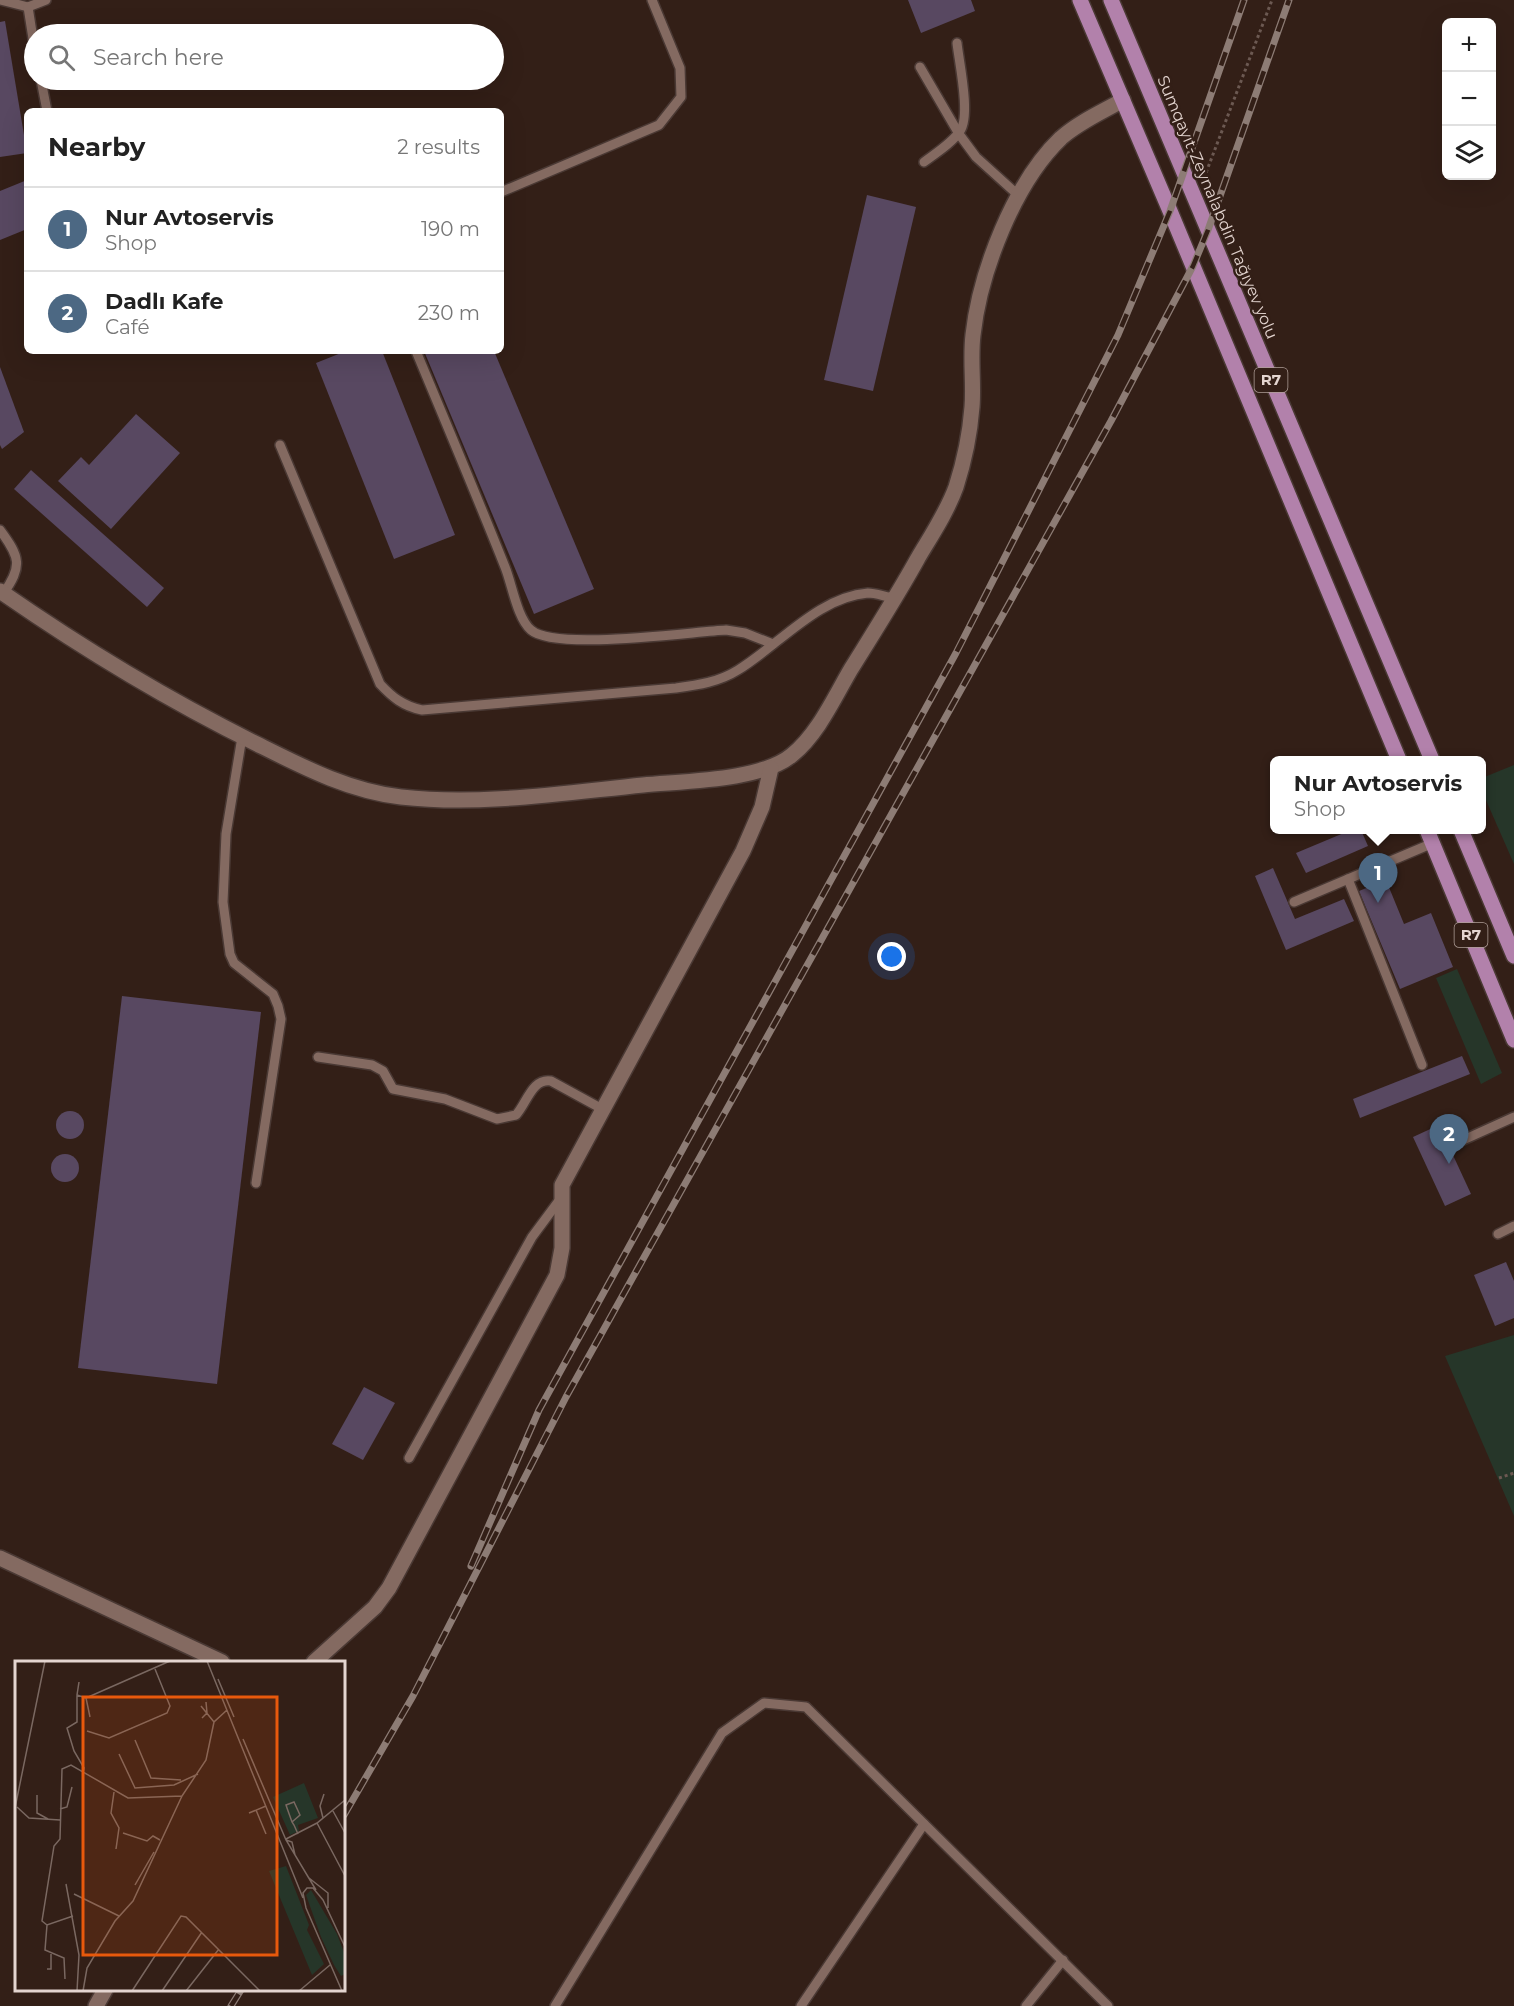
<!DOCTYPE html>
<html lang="en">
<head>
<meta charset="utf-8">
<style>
  :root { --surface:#fff; --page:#f2f2f2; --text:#222; --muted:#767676; --line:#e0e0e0; --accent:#4c6883 }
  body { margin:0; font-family:Montserrat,sans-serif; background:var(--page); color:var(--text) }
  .controls { position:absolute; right:18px; top:18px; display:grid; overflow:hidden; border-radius:9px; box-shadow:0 6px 24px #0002 }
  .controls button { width:54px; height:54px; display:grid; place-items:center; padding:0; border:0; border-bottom:2px solid var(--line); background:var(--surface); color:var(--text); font:30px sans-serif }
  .you { position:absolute; left:892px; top:957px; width:21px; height:21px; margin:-15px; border:4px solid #fff; border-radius:50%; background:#1a73e8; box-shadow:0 0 0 9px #1a73e833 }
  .badge { display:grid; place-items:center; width:39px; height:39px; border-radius:50%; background:var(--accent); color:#fff; font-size:20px; font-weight:700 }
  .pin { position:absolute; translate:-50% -50px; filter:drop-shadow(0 2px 3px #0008) }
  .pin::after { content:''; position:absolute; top:32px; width:21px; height:18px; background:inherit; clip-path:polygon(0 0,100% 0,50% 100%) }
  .popup { position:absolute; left:1270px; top:756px; width:216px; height:78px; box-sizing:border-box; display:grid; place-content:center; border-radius:9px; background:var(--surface); filter:drop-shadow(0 2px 4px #0005); font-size:20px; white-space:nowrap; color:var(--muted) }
  .popup b { font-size:22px; color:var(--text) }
  .popup::after { content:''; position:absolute; left:50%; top:100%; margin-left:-12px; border:12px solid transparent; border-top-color:var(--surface) }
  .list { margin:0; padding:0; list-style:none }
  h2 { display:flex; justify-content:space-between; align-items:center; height:78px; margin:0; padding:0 24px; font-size:26px }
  h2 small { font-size:20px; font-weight:400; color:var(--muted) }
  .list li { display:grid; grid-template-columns:39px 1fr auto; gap:18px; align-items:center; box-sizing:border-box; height:84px; padding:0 24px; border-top:2px solid var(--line) }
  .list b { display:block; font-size:22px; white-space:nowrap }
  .list p { margin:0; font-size:20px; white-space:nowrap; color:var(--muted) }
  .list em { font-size:20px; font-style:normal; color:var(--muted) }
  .icon { flex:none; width:33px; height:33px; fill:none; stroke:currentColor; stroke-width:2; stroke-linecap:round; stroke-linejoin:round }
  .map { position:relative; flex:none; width:1514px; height:2006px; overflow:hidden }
  .search { position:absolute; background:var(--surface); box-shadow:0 6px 24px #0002; left:24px; top:24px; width:480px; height:66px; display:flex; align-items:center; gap:15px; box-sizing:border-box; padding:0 21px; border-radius:33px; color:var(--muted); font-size:22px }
  .panel { position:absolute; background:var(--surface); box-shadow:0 6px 24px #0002; left:24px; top:108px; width:480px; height:246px; border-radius:9px }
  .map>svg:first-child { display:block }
  .green { fill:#263629 }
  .building { fill:#584861 }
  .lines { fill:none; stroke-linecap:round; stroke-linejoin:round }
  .lane-casing { stroke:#4a3934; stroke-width:12 }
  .street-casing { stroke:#4a3934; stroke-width:18 }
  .primary-casing { stroke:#4a3934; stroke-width:18 }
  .path { stroke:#6c5952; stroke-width:3; stroke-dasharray:3 3; stroke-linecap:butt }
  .lane { stroke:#846a61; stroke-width:9 }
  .street { stroke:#846a61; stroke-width:15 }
  .primary { stroke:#b281ab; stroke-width:15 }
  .rail-casing { stroke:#8d7c75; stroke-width:7 }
  .rail { stroke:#331f17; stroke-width:4.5; stroke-dasharray:14; stroke-linecap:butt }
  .labels { text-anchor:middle; stroke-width:5; stroke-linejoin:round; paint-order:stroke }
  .shield { fill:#331f17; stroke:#af9e98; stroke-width:1.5 }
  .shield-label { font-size:15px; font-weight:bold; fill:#e4d5d0 }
  .street-label { font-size:16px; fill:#e4d5d0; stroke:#331f17 }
  .inset-road { fill:none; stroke:#7a6861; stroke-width:1.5 }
  .view { fill:#e8590c; fill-opacity:0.15; stroke:#e8590c; stroke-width:3 }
  .inset-edge { fill:none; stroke:#e4d5d0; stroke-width:3 }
</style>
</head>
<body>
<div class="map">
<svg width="1514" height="2006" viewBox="0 0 1514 2006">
  <rect width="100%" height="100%" fill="#331f17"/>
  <g class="green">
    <polygon points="1514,765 1514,864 1482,791 1482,778"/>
    <polygon points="1457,969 1502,1073 1481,1084 1436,978"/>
    <polygon points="1514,1335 1514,1516 1445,1356"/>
  </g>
  <g class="building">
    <polygon points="908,0 971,0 975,11 921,33"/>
    <polygon points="5,21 27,153 0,157 0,22"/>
    <polygon points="27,180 27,229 0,240 0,191"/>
    <polygon points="867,195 916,207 873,391 824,380"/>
    <polygon points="346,351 382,351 455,535 394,559 316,363"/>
    <polygon points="424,351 494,351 594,589 534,614"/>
    <polygon points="0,367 24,432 2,449 0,445"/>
    <polygon points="136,414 180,453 111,529 58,481 81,457 89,465"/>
    <polygon points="31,470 164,588 147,607 14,489"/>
    <polygon points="1351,830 1361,830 1368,846 1306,873 1296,853"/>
    <polygon points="1273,868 1295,919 1344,899 1354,921 1286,950 1255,876"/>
    <polygon points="1386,880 1404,924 1431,913 1453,967 1400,989 1359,891"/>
    <polygon points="122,996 261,1012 217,1384 78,1368"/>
    <polygon points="1462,1056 1470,1074 1360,1118 1353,1099"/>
    <circle cx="70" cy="1125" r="14"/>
    <polygon points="1439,1125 1471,1194 1445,1206 1413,1137"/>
    <circle cx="65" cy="1168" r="14"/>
    <polygon points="1506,1262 1514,1281 1514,1318 1495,1326 1474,1275"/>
    <polygon points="364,1387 395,1403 363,1460 332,1444"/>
  </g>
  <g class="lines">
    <g class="lane-casing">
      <g id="lane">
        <polyline points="1,0 28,7"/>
        <polyline points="34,45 28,7 46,0"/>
        <polyline points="920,67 959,134 976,157 1018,195"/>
        <polyline points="41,80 47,111"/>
        <path d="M 924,162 C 936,153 952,143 960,131 C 971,116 959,62 957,43"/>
        <polyline points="501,192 659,125 681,97 680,68 652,0"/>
        <path d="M 416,351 C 446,423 476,494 505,567 C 512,584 517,618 531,630 C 555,651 689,632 726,630 L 745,633 L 773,644"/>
        <path d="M 280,445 L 380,684 C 392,697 403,706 422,710 L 676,688 C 698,685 719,682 738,670 C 779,645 818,597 868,593 C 876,593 886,597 895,598"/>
        <path d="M 0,530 C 20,557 23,566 3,594"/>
        <polyline points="242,737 226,834 223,902 230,954 234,963 273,994 278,1006 281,1019 256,1183"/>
        <polyline points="1348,879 1422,1065"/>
        <polyline points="1294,902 1433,843"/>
        <path d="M 318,1057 L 372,1065 L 383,1071 L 393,1089 L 445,1099 L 497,1119 L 516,1115 C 527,1103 532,1078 551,1081 L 604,1110"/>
        <polyline points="1461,1141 1514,1117"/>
        <polyline points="1498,1234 1514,1226"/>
        <polyline points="409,1458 532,1237 561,1198"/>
        <polyline points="555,2006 722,1733 764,1703 806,1707 1108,2006"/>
        <polyline points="801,2006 924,1824"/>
        <polyline points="1026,2006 1063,1960"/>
      </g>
    </g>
    <g class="street-casing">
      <g id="street">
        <path d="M 0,591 C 82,648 168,700 257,744 C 303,767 349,791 401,797 C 481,806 563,793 643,785 C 683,781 761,781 792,755 C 818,734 834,698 851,669 C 874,632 897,596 918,558 C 931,536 947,512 956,487 C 964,462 970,433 972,407 C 974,383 970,359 973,335 C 980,272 1014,183 1061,138 C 1079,122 1102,112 1123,100"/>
        <polyline points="0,1558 222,1662"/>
        <polyline points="314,1662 375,1607 389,1588 557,1275 562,1248 562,1185 743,851 762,807 771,768"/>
        <polyline points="96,2006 105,1990"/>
      </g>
    </g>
    <g class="primary-casing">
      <g id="primary">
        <polyline points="1080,0 1170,211 1399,760"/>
        <polyline points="1111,0 1432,760"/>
        <polyline points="1427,830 1514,1040"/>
        <polyline points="1461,830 1514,956"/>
      </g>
    </g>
    <g class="path">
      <polyline points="1204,178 1272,0"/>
      <polyline points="1499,1478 1514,1473"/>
    </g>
    <use href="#lane" class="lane"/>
    <use href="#street" class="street"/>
    <use href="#primary" class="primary"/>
    <g class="rail-casing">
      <g id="rail">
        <polyline points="471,1566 539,1410 956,653 1118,335 1170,211 1244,0"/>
        <polyline points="344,1815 413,1696 566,1397 1111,421 1193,266 1208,230 1289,0"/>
        <polyline points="231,2006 241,1990"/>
      </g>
    </g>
    <use href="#rail" class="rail"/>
  </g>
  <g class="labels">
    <g class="shield">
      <rect x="1254.5" y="368" width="33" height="24" rx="4.5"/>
      <rect x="1454.5" y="923" width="33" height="24" rx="4.5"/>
    </g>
    <g class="shield-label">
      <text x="1271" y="385">R7</text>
      <text x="1471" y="940">R7</text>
    </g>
    <g class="street-label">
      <text transform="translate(1218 207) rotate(67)" y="6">Sumqayıt-Zeynalabdin Tağıyev yolu</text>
    </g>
  </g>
  <g transform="translate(15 1661)">
    <rect width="330" height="330" fill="#331f17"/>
    <path d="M 289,122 L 303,157 L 283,164 L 284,170 L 275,174 L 258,136 ZM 271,205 L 294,264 L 292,269 L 309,303 L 297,314 L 254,210 ZM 296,229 L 322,273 L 330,294 L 330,313 L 326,315 L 319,304 L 306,276 L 291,234 Z" fill="#263629"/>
    <path class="inset-road" d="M 192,0 L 288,237M 203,18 L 219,56M 64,21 L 62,34 L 71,37M 62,34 L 62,61 L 52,67 L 59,90 L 69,107 L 68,112M 186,45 L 199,61M 75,56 L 71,37 L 155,0M 187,57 L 192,52 L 191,41M 72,70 L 94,77 L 152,52 L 155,45 L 140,8M 228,78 L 271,179 L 301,229M 120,79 L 136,117 L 166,119M 104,93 L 120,127 L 159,124 L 183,113M 99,131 L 96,152 L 104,167 L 101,188M 22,134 L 22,152 L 33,158M 2,146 L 14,157 L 45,159M 0,147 L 30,0M 45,148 L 52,146 L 57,126M 241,149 L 251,173M 318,150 L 330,172M 234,152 L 251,145M 308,157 L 305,145 L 309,133M 277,161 L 285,154 L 279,141 L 271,144 L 272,147 L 277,161 L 279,164 L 283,173M 302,162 L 330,215M 108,172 L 132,180 L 138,175 L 145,179M 271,178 L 302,162 L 330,139M 271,179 L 277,181 L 280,194M 294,217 L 313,232 L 313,247M 51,223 L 64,294 L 62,330M 120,224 L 139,191M 59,233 L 104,255M 58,255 L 32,264 L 27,260 L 39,185 L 45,178 L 47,108 L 56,104 L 113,137 L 167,135 L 191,99 L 199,61 L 212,49M 32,264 L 30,289 L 49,297 L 50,318M 32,308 L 36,308 L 36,293M 68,330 L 72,307 L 100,260 L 118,240 L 167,135M 117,330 L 166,255 L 171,256 L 245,330M 147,330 L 187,271M 171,330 L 204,288M 284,330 L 315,304M 327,330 L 291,247 L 288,232 L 292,227 L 298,227 L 308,239 L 330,286"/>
    <path class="view" d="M 68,36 L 262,36 L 262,294 L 68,294 Z"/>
    <rect width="330" height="330" class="inset-edge"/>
  </g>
</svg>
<div class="controls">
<button>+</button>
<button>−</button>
<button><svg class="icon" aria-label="layers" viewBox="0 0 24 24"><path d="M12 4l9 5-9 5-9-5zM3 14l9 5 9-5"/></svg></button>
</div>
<div class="you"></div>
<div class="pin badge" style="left:1378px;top:903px">1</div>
<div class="popup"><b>Nur Avtoservis</b>Shop</div>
<div class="pin badge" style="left:1449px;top:1164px">2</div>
<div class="search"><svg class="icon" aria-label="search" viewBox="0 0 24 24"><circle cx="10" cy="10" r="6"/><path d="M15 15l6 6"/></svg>Search here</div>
<section class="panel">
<h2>Nearby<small>2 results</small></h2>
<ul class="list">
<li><span class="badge">1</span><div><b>Nur Avtoservis</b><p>Shop</p></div><em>190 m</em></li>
<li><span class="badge">2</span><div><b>Dadlı Kafe</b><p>Café</p></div><em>230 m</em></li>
</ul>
</section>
</div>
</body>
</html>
